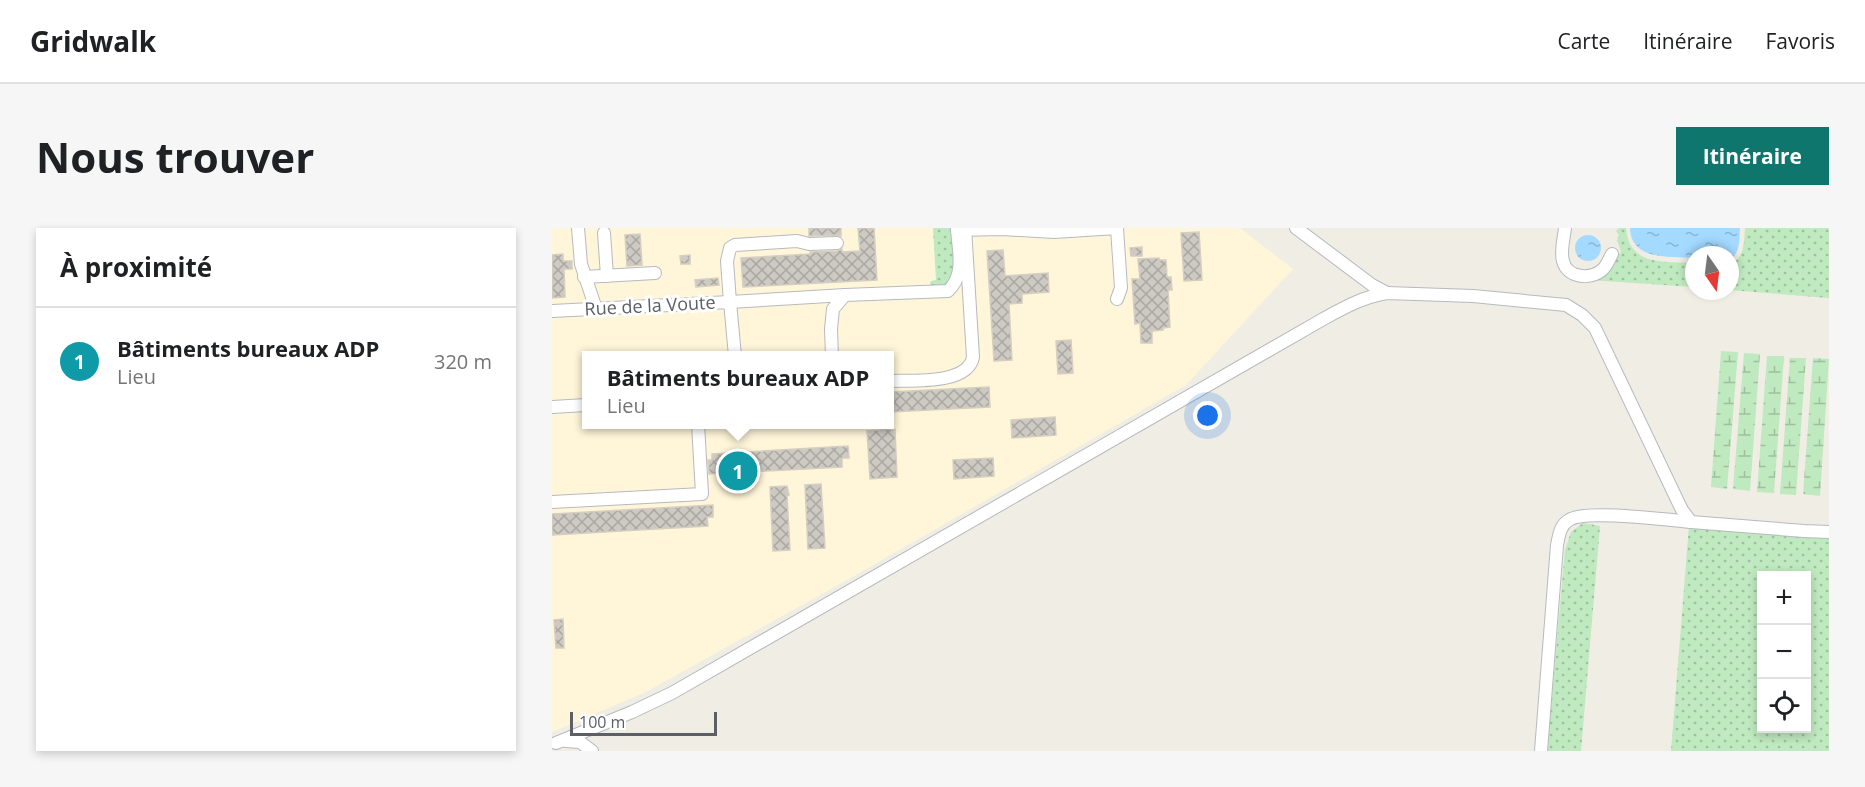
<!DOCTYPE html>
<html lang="fr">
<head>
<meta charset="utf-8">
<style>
  :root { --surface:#fff; --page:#f6f6f6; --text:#202124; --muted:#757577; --line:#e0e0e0; --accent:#0f766e }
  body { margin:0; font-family:"Open Sans",sans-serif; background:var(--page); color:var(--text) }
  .controls { position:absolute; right:18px; bottom:18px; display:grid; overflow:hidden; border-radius:0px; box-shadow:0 3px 9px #0003 }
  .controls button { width:54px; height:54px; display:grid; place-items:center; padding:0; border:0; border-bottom:2px solid var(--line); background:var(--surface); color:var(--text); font:30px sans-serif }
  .compass { position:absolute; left:1133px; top:18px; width:54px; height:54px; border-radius:50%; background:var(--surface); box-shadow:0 3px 9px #0003; rotate:166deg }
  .scale { position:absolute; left:18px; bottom:15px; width:147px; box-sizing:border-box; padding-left:6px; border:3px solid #5c6066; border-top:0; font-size:16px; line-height:21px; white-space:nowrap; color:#5c6066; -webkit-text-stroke:4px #fff; paint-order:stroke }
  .you { position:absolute; left:656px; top:188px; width:21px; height:21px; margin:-15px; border:4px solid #fff; border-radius:50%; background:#1a73e8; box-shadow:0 0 0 9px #1a73e833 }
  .badge { display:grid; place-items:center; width:39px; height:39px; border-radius:50%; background:var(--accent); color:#fff; font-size:20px; font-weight:700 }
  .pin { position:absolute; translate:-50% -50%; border:3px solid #fff; box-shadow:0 2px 6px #0006 }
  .popup { position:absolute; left:30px; top:123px; width:312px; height:78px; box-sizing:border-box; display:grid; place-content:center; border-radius:0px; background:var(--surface); filter:drop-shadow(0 2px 4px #0005); font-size:20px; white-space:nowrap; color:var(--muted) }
  .popup b { font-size:22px; color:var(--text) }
  .popup::after { content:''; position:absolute; left:50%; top:100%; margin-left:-12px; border:12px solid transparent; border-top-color:var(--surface) }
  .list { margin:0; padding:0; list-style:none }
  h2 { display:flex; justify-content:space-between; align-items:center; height:78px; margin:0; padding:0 24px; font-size:26px }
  h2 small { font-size:20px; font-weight:400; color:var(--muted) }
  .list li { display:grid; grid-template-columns:39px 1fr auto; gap:18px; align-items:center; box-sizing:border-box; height:108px; padding:0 24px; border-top:2px solid var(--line) }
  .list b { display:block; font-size:22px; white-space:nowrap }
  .list p { margin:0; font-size:20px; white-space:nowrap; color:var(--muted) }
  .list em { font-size:20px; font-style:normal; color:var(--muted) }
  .icon { flex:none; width:33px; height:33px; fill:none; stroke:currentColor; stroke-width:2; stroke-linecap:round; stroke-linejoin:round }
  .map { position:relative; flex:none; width:1277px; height:523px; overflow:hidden; border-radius:0px }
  header { display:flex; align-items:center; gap:36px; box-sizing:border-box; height:84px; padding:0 30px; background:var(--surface); border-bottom:2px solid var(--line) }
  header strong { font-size:28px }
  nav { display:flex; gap:33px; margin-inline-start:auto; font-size:21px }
  .intro { display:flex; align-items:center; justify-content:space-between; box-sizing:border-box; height:144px; padding:0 36px }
  h1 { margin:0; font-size:42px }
  .button { padding:15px 27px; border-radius:0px; background:var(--accent); color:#fff; font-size:21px; font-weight:700 }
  main { display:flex; gap:36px; padding:0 36px }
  aside { flex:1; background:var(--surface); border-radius:0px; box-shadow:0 3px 9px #0003 }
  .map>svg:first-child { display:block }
  .commercial { fill:#fff5d9; fill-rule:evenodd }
  .grass { fill:url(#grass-dots); fill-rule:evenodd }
  .wetland { fill:url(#wetland-marsh) }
  .water { fill:url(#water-ripples) }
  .building { fill:url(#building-cross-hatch); stroke:#d5cec1; stroke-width:1.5 }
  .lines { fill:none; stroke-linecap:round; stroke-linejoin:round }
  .minor-casing { stroke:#b6babf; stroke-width:14 }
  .minor { stroke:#fff; stroke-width:12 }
  .labels { text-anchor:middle; stroke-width:6; stroke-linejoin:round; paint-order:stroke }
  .street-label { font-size:18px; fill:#5c6066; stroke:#fff }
</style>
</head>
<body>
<header>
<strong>Gridwalk</strong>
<nav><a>Carte</a><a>Itinéraire</a><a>Favoris</a></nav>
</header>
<div class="intro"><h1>Nous trouver</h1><a class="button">Itinéraire</a></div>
<main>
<aside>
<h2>À proximité<small></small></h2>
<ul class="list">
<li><span class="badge" style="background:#0f9aa8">1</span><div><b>Bâtiments bureaux ADP</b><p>Lieu</p></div><em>320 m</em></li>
</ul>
</aside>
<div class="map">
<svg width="1277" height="523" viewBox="0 0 1277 523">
  <defs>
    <pattern id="grass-dots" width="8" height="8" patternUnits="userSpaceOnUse" patternTransform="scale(1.5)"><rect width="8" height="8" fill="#bfe9be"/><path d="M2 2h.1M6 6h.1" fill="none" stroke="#9ec09e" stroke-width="1.8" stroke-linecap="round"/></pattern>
    <pattern id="wetland-marsh" width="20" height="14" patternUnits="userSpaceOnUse" patternTransform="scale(1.5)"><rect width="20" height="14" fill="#bfe9be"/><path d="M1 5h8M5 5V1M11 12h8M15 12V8" fill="none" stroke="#9ec09e"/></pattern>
    <pattern id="water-ripples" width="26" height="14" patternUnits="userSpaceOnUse" patternTransform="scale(1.5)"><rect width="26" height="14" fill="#a4daff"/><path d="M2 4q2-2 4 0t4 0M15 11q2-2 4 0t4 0" fill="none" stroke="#89b4d2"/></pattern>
    <pattern id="building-cross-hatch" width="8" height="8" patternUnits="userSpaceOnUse" patternTransform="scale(1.5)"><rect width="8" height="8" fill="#cdc9c3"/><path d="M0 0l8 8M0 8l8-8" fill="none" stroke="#aaa7a2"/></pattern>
  </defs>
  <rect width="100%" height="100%" fill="#f0ede4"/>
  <path class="commercial" d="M 0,0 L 688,0 L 741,41 L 634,157 L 302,348 L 94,464 L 0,504 ZM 34,128 L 338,128 L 338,196 L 34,196 Z"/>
  <g class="grass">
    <polygon points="381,0 402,0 404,42 395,58 379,58 378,55 379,53 384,52"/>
    <path d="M 1067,0 L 1074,0 C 1077,39 1113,33 1142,35 L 1142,59 L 1038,52 L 1050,47 L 1069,24 L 1065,12 L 1067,7 L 1064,3 Z"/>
    <path d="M 1193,0 L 1277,0 L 1277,70 L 1178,62 L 1178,36 C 1193,30 1192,14 1193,0 Z"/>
    <polygon points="1031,295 1048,298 1029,523 995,523 1013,322 1019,304"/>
    <path d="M 1137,298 L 1152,301 L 1277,311 L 1277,523 L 1119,523 ZM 1210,347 L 1254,347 L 1254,500 L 1210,500 Z"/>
  </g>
  <g class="wetland">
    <polygon points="1169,123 1186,124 1175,261 1159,259"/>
    <polygon points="1192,125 1208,126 1198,263 1181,261"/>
    <polygon points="1215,128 1232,128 1222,265 1205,264"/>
    <polygon points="1238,130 1254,130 1244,267 1228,266"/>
    <polygon points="1261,130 1277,131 1268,268 1251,266"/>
  </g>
  <g class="water">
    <path d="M 1078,0 L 1188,0 C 1187,11 1189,25 1178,31 L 1178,27 L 1142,27 L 1142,30 C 1118,28 1079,33 1078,0 Z"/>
    <circle cx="1036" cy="20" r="13"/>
  </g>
  <g class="building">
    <polygon points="257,0 289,0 289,8 285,7 257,8"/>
    <polygon points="306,0 322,0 325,52 191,59 189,30 258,26 258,24 285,23 290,21 290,24 308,23"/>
    <polygon points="647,4 650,52 632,53 629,5"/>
    <polygon points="88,6 90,37 75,38 73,7"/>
    <polygon points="590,19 590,28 579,28 578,20"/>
    <polygon points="451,22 453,48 496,45 497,64 470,66 470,75 457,76 460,132 442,133 435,23"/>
    <polygon points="11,26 11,33 20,33 20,41 12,41 13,69 0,70 0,27"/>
    <polygon points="138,27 138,36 129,36 128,28"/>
    <polygon points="607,30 607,32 614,32 615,49 619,49 620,62 616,62 618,99 611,100 611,102 600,103 600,115 589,115 588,95 583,96 580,51 588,51 586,31"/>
    <polygon points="166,50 167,57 144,59 143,52"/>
    <polygon points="519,112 521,145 506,146 504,113"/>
    <polygon points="437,159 438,179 338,184 338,164"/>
    <polygon points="503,189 504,207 460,210 459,192"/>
    <polygon points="343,201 345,249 318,251 315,203"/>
    <polygon points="296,218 297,230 290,230 290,239 157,246 156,232 160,232 160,226"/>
    <polygon points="441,230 442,248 402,251 401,232"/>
    <polygon points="269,256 273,320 256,321 253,257"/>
    <polygon points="235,258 237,267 235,268 238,322 221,323 218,259"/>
    <polygon points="161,277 161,289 155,289 156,298 0,307 0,286"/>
    <polygon points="11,391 12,420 4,420 2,392"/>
  </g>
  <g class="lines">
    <g class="minor-casing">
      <g id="minor">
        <polyline points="26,0 29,36 44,81"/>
        <polyline points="744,0 820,57 835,65"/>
        <path d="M 1013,0 C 1012,10 1008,23 1011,33 C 1015,50 1038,52 1050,42 C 1055,38 1057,31 1060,26"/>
        <polyline points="405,2 450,1 502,4 565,0 569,60 565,71"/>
        <polyline points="52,5 55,48"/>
        <polyline points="285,15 257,16 245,13 183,17 178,20 175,33 178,74 293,67"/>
        <polyline points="32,49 103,45"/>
        <polyline points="0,83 178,74 183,128"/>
        <path d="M 280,128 L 279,101 L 281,81 L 293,67 L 396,63 C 414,46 406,22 405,0"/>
        <path d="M 338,153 C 360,152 416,157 421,129 L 413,0"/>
        <polyline points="0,179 34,177"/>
        <polyline points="0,274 150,266 146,196"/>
        <polyline points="14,513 28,514 40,523"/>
        <path d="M 4,515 L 80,484 L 120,465 L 773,90 C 793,79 811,69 835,65 L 921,68 L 1014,77 L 1030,87 L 1043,100 L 1130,282 L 1139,294 L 1252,303 L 1277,304"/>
        <path d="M 989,523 L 1005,317 C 1007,308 1008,297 1017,292 C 1033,281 1116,292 1139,294"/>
      </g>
    </g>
    <use href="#minor" class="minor"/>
  </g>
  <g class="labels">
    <g class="street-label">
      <text transform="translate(98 78) rotate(-3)" y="6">Rue de la Voute</text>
    </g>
  </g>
</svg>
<div class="controls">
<button>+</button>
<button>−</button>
<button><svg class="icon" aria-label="locate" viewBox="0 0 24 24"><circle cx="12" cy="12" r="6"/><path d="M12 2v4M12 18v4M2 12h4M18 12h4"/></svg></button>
</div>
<svg class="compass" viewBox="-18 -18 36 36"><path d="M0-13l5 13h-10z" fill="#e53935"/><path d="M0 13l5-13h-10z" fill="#757577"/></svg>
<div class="scale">100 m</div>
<div class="you"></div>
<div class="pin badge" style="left:186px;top:243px;background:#0f9aa8">1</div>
<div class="popup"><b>Bâtiments bureaux ADP</b>Lieu</div>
</div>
</main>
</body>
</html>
